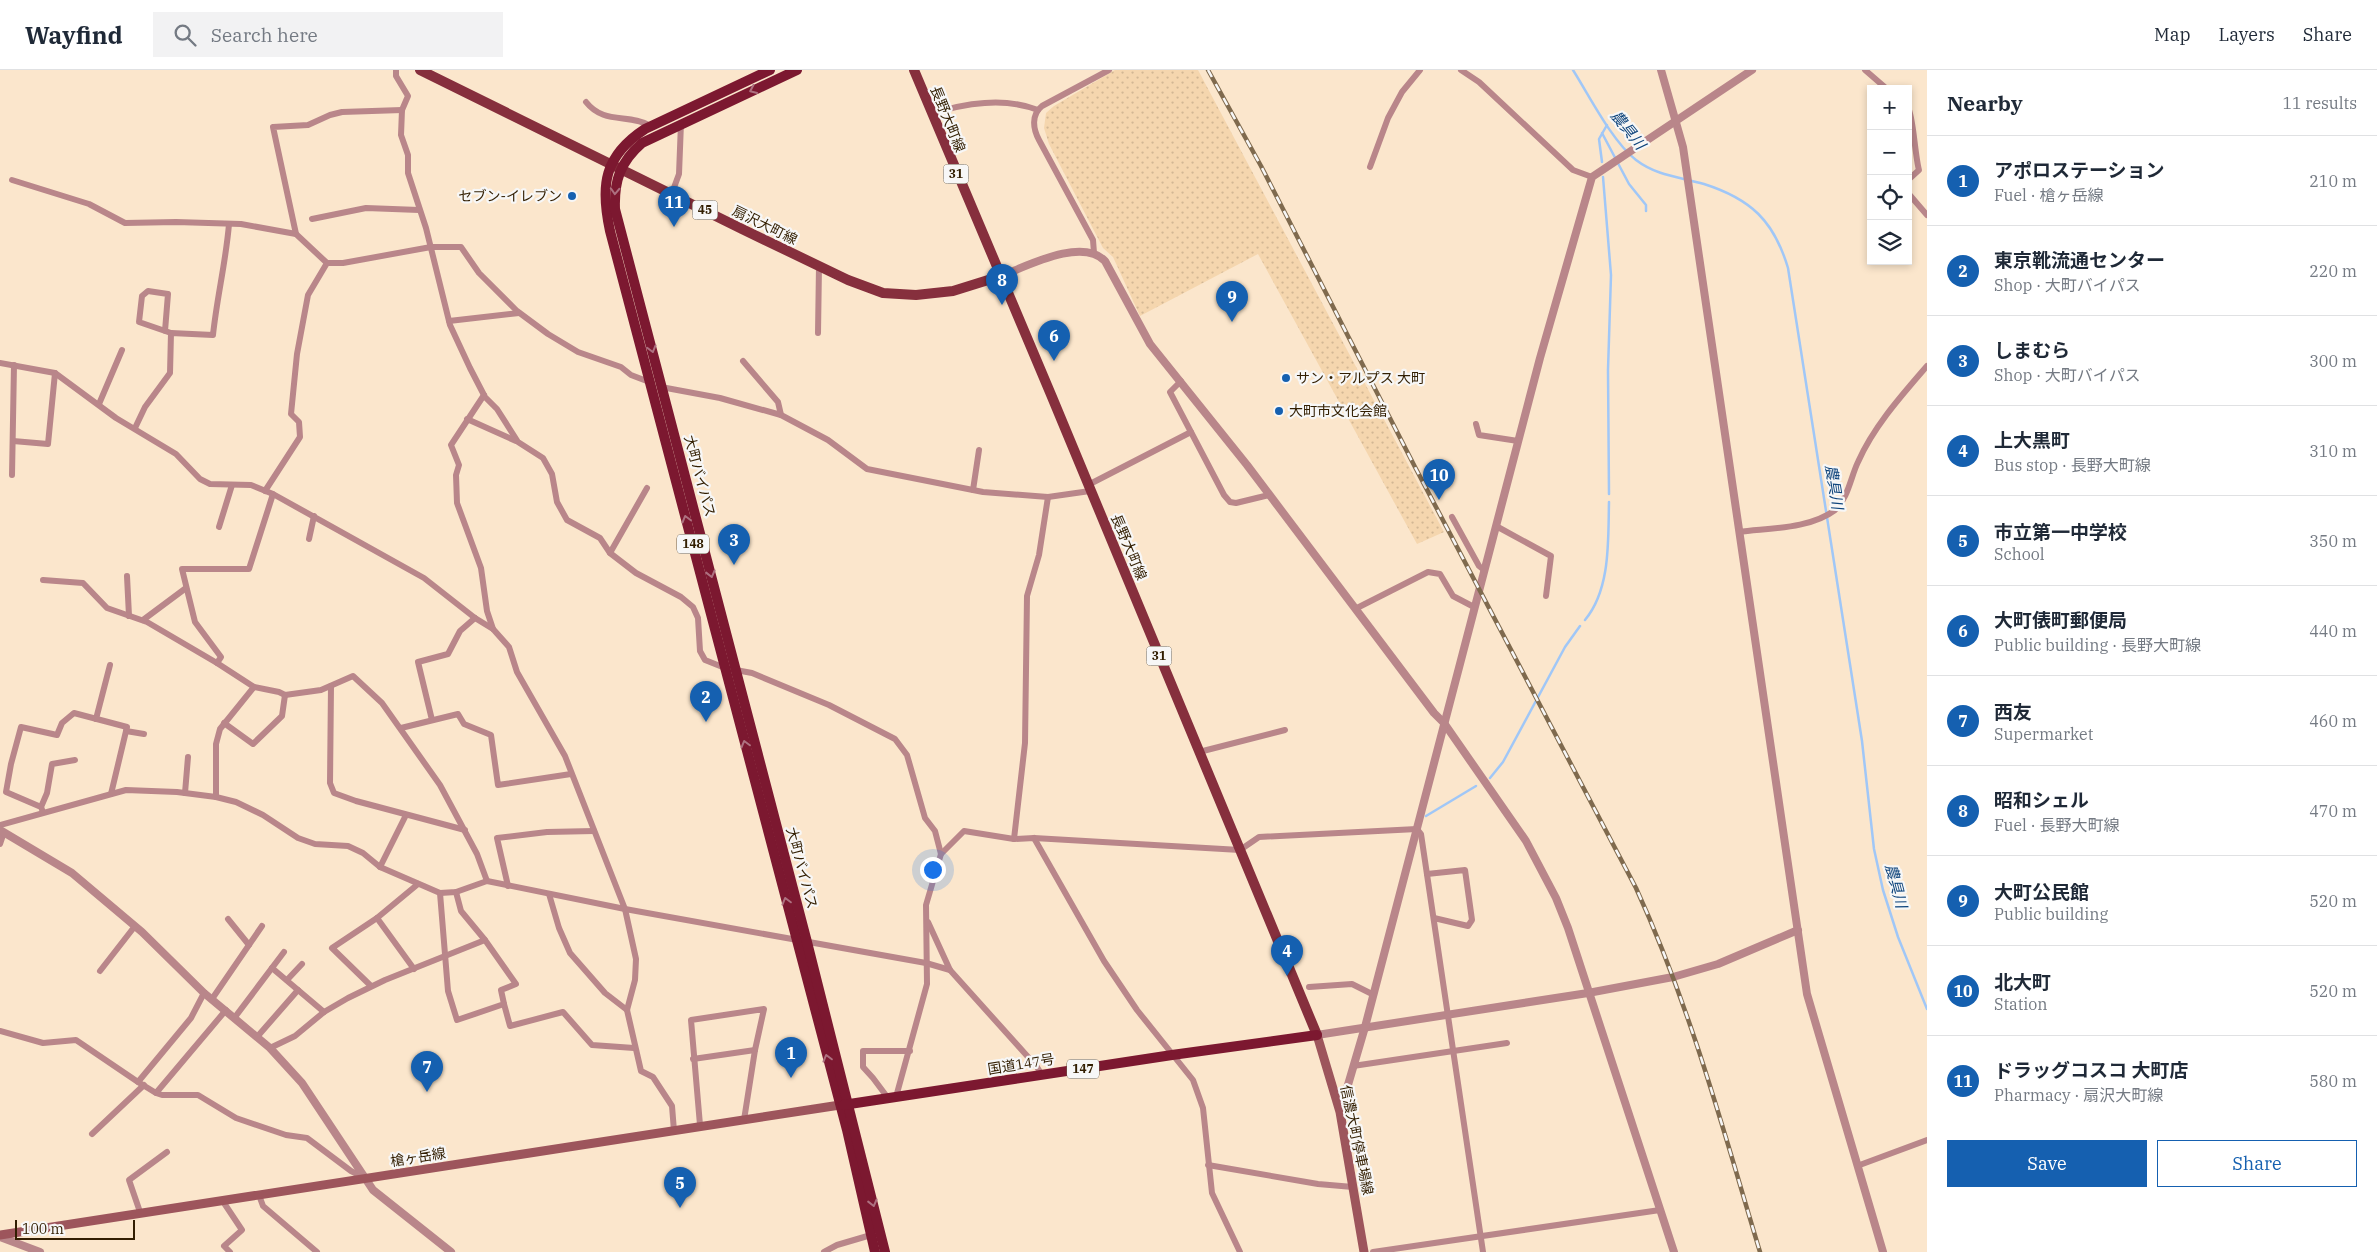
<!DOCTYPE html>
<html lang="en">
<head>
<meta charset="utf-8">
<style>
  :root { --surface:#fff; --page:#f2f2f3; --text:#1f2937; --muted:#747a83; --line:#e0e1e3; --accent:#1560b0 }
  body { margin:0; font-family:"IBM Plex Serif","Noto Sans JP",serif; background:var(--page); color:var(--text) }
  .controls { position:absolute; right:15px; top:15px; display:grid; overflow:hidden; border-radius:0px; box-shadow:0 2px 8px #0003 }
  .controls button { width:45px; height:45px; display:grid; place-items:center; padding:0; border:0; border-bottom:1px solid var(--line); background:var(--surface); color:var(--text); font:25px sans-serif }
  .scale { position:absolute; left:15px; bottom:12px; width:120px; box-sizing:border-box; padding-left:5px; border:2px solid #321e01; border-top:0; font-size:14px; line-height:18px; white-space:nowrap; color:#321e01; -webkit-text-stroke:4px #f7f7f7; paint-order:stroke }
  .you { position:absolute; left:932px; top:799px; width:18px; height:18px; margin:-12px; border:4px solid #fff; border-radius:50%; background:#1a73e8; box-shadow:0 0 0 8px #1a73e833 }
  .badge { display:grid; place-items:center; width:32px; height:32px; border-radius:50%; background:var(--accent); color:#fff; font-size:16px; font-weight:700 }
  .pin { position:absolute; translate:-50% -41px; filter:drop-shadow(0 1px 2px #0008) }
  .pin::after { content:''; position:absolute; top:26px; width:18px; height:15px; background:inherit; clip-path:polygon(0 0,100% 0,50% 100%) }
  .list { margin:0; padding:0; list-style:none }
  h2 { display:flex; justify-content:space-between; align-items:center; height:65px; margin:0; padding:0 20px; font-size:21px }
  h2 small { font-size:16px; font-weight:400; color:var(--muted) }
  .list li { display:grid; grid-template-columns:32px 1fr auto; gap:15px; align-items:center; box-sizing:border-box; height:90px; padding:0 20px; border-top:1px solid var(--line) }
  .list b { display:block; font-size:19px; white-space:nowrap }
  .list p { margin:0; font-size:16px; white-space:nowrap; color:var(--muted) }
  .list em { font-size:16px; font-style:normal; color:var(--muted) }
  .actions { display:flex; gap:10px; padding:15px 20px }
  .actions a { flex:1; padding:11px 0; border:1px solid var(--accent); border-radius:0px; text-align:center; font-size:18px; color:var(--accent) }
  .actions .main { background:var(--accent); color:#fff }
  .icon { flex:none; width:28px; height:28px; fill:none; stroke:currentColor; stroke-width:2; stroke-linecap:round; stroke-linejoin:round }
  .map { position:relative; flex:none; width:1927px; height:1182px; overflow:hidden }
  header { display:flex; align-items:center; gap:30px; box-sizing:border-box; height:70px; padding:0 25px; background:var(--surface); border-bottom:1px solid var(--line) }
  header strong { font-size:24px }
  nav { display:flex; gap:28px; margin-inline-start:auto; font-size:18px }
  .search { width:350px; height:45px; background:var(--page); display:flex; align-items:center; gap:12px; box-sizing:border-box; padding:0 18px; border-radius:0px; color:var(--muted); font-size:19px }
  main { display:flex }
  aside { flex:1; background:var(--surface) }
  .map>svg:first-child { display:block }
  .park { fill:url(#park-dots) }
  .lines { fill:none; stroke-linecap:round; stroke-linejoin:round }
  .stream { stroke:#a0c7f7; stroke-width:2.5 }
  .minor { stroke:#b9868a; stroke-width:6 }
  .tertiary { stroke:#b9868a; stroke-width:8 }
  .secondary { stroke:#9d555c; stroke-width:9 }
  .primary { stroke:#862f3d; stroke-width:10 }
  .trunk { stroke:#7c1830; stroke-width:10 }
  .rail-casing { stroke:#7f6a4e; stroke-width:4.5 }
  .rail { stroke:#f7f7f7; stroke-width:2.5; stroke-dasharray:8; stroke-linecap:butt }
  .oneway { stroke:#ad7180 }
  .poi-dot { fill:#1560b0; stroke:#f7f7f7; stroke-width:2 }
  .labels { text-anchor:middle; stroke-width:4.5; stroke-linejoin:round; paint-order:stroke }
  .shield { fill:#f7f7f7; stroke:#6d5f4b; stroke-width:1 }
  .shield-label { font-size:12px; font-weight:bold; fill:#321e01 }
  .street-label { font-size:14px; fill:#321e01; stroke:#f7f7f7 }
  .poi-label { font-size:14px; fill:#321e01; stroke:#f7f7f7; text-anchor:start }
  .water-label { font-size:15px; font-style:italic; fill:#0d437b; stroke:#f7f7f7 }
</style>
</head>
<body>
<header>
<strong>Wayfind</strong>
<div class="search"><svg class="icon" aria-label="search" viewBox="0 0 24 24"><circle cx="10" cy="10" r="6"/><path d="M15 15l6 6"/></svg>Search here</div>
<nav><a>Map</a><a>Layers</a><a>Share</a></nav>
</header>
<main>
<div class="map">
<svg width="1927" height="1182" viewBox="0 0 1927 1182">
  <defs>
    <pattern id="park-dots" width="8" height="8" patternUnits="userSpaceOnUse" patternTransform="scale(1.25)"><rect width="8" height="8" fill="#f5d6ae"/><path d="M2 2h.1M6 6h.1" fill="none" stroke="#d2b794" stroke-width="1.8" stroke-linecap="round"/></pattern>
  </defs>
  <rect width="100%" height="100%" fill="#fbe6cc"/>
  <polygon class="park" points="1115,0 1198,0 1444,462 1417,474 1258,184 1140,246 1113,187 1103,178 1049,74 1044,58 1046,43 1054,36"/>
  <g class="lines">
    <g class="stream">
      <path d="M 1573,0 C 1590,27 1612,71 1636,90 C 1657,106 1680,107 1704,114 C 1751,129 1774,151 1788,198 L 1862,671 L 1874,779 L 1883,820 L 1898,867 L 1927,939"/>
      <polyline points="1602,63 1629,114 1646,135 1646,141"/>
      <polyline points="1602,92 1599,69 1607,55"/>
      <polyline points="1603,107 1611,205 1608,300 1609,424"/>
      <path d="M 1585,550 C 1611,519 1608,469 1609,432"/>
      <polyline points="1490,708 1503,692 1565,577 1580,556"/>
      <polyline points="1426,746 1476,716"/>
    </g>
    <g class="minor">
      <polyline points="396,0 396,6 408,26 402,40 401,65 408,85 408,103 426,158 450,255 470,298 485,327 497,339 518,372 543,388 552,404 557,432 567,450 600,468 610,483 636,503 681,527 693,537 698,548 700,581 705,590 725,598 752,603 829,635 895,669 907,685 925,748 935,761 941,784 926,835 927,914 896,1027"/>
      <polyline points="1461,0 1479,12 1573,100 1592,107"/>
      <polyline points="1865,0 1887,19"/>
      <path d="M 586,32 C 604,55 629,43 651,56"/>
      <path d="M 1908,38 C 1913,44 1915,86 1919,100 L 1908,110"/>
      <path d="M 932,44 C 964,33 1005,27 1038,40"/>
      <polyline points="1370,97 1388,48 1402,22 1420,0"/>
      <polyline points="12,110 89,134 125,153 176,152 241,154 296,164 327,193 343,193 431,177 461,177 479,203 517,241 548,264 578,282 621,297 631,305 652,313"/>
      <polyline points="672,123 679,104 681,53"/>
      <polyline points="1908,123 1927,145"/>
      <polyline points="312,149 366,138 419,140"/>
      <polyline points="296,164 273,57 308,55 330,45 342,42 402,40"/>
      <path d="M 1094,183 L 1093,170 L 1039,70 C 1033,59 1031,45 1042,36 L 1109,0"/>
      <polyline points="449,251 519,243"/>
      <polyline points="165,261 168,224 148,221 142,226 139,252 171,263"/>
      <polyline points="818,263 819,196"/>
      <polyline points="743,291 778,332 781,345"/>
      <polyline points="0,293 55,303 116,348 176,384 200,409 210,414 251,415 273,424 424,508 475,548 493,559 509,577 517,602 565,686 625,839 636,889 635,910 627,940 641,1001 653,1007 672,1036 674,1061"/>
      <polyline points="1181,311 1170,322 1224,425 1230,432 1236,433 1269,425"/>
      <polyline points="661,317 720,328 781,345 828,370 867,399 983,422 1048,427 1090,421"/>
      <polyline points="484,325 451,375 459,395 456,405 457,433 481,498 487,541 493,559"/>
      <polyline points="99,334 122,280"/>
      <polyline points="467,349 516,371"/>
      <polyline points="1476,354 1479,365 1518,371"/>
      <path d="M 135,358 L 145,337 L 170,303 L 171,263 L 213,265 C 217,227 226,191 229,154"/>
      <polyline points="13,371 48,374 55,303"/>
      <polyline points="12,405 14,295"/>
      <polyline points="1088,415 1191,362"/>
      <polyline points="973,420 979,380"/>
      <polyline points="265,421 300,367 299,352 291,344 297,284 308,225 327,193"/>
      <polyline points="273,424 249,499 182,499 195,552 221,587 217,593 254,617 279,622 285,625 321,620 353,606 382,633 440,715 477,784 487,811"/>
      <polyline points="1452,447 1479,496 1484,500"/>
      <polyline points="1496,456 1551,486 1546,526"/>
      <polyline points="219,457 232,415"/>
      <path d="M 1739,462 C 1769,458 1810,459 1835,440 C 1848,429 1851,406 1858,392 C 1874,356 1902,325 1927,296"/>
      <polyline points="309,469 314,446"/>
      <polyline points="610,483 647,418"/>
      <polyline points="127,506 129,546"/>
      <polyline points="43,510 83,513 107,538 147,552 217,593"/>
      <polyline points="1355,539 1428,502 1440,504 1453,526 1474,537"/>
      <polyline points="143,550 186,518"/>
      <polyline points="331,616 330,713 334,723 356,731 465,760"/>
      <polyline points="96,649 110,595"/>
      <polyline points="432,650 418,592 448,584 460,561 475,548"/>
      <polyline points="224,653 253,674 282,646 285,625"/>
      <polyline points="401,658 458,644 464,654 491,665 498,715 571,704"/>
      <polyline points="126,661 144,664"/>
      <polyline points="1199,682 1285,660"/>
      <polyline points="185,723 188,687"/>
      <polyline points="216,727 216,674 220,659 254,617"/>
      <polyline points="41,737 47,723 52,694 75,690"/>
      <polyline points="43,742 41,737 6,722 11,694 21,657 57,665 62,653 74,643 127,657 111,724"/>
      <polyline points="0,755 126,720 177,722 216,727 236,732 263,745 298,768 315,774 348,776 363,783 380,797 440,823 456,822 487,811 625,839 926,893 950,900"/>
      <polyline points="1034,768 1104,891 1137,940 1193,1010 1203,1038 1212,1123 1240,1182"/>
      <polyline points="1014,769 1025,673 1027,526 1039,485 1048,427"/>
      <polyline points="0,774 4,762"/>
      <polyline points="941,784 964,761 1014,769 1034,768 1240,780 1259,767 1417,759 1421,764 1483,1182"/>
      <polyline points="380,797 406,745"/>
      <polyline points="1427,804 1465,800 1472,850 1468,856 1434,848"/>
      <polyline points="508,816 497,768 547,762 594,761"/>
      <polyline points="440,823 448,921 457,950 504,934 501,920 516,914 485,870 461,841 456,822"/>
      <polyline points="549,824 559,858 570,883 605,923 627,940"/>
      <polyline points="377,848 414,899"/>
      <polyline points="228,849 249,875"/>
      <polyline points="928,852 950,900 1037,997 1042,1005"/>
      <polyline points="272,898 324,942"/>
      <polyline points="100,901 135,856"/>
      <polyline points="287,910 302,894"/>
      <polyline points="371,916 332,878 377,848 418,814"/>
      <polyline points="1309,917 1352,914 1374,925"/>
      <polyline points="212,929 262,856"/>
      <polyline points="504,934 510,956 563,942 592,975 634,978"/>
      <polyline points="235,947 284,882"/>
      <polyline points="0,961 43,973 76,970 138,1012 191,948 204,923"/>
      <polyline points="257,967 298,920"/>
      <polyline points="270,978 295,966 324,942 348,928 385,910 485,870"/>
      <polyline points="693,989 755,980"/>
      <polyline points="1353,996 1507,973"/>
      <polyline points="138,1012 156,1023 226,940"/>
      <polyline points="156,1023 162,1025 198,1025 236,1048 286,1065 307,1068 351,1101 365,1108"/>
      <polyline points="888,1028 873,1008 863,997 863,981 910,981"/>
      <polyline points="700,1055 691,950 764,939 755,980 744,1050"/>
      <polyline points="92,1064 144,1015"/>
      <polyline points="1208,1095 1318,1114 1353,1117"/>
      <polyline points="1857,1096 1927,1070"/>
      <polyline points="259,1125 263,1136 317,1182"/>
      <polyline points="222,1130 242,1160 224,1176 230,1182"/>
      <polyline points="140,1142 129,1110 167,1082"/>
      <polyline points="824,1182 837,1175 871,1165"/>
      <polyline points="1373,1182 1660,1140"/>
    </g>
    <g class="tertiary">
      <polyline points="1661,0 1683,77 1807,924 1883,1182"/>
      <path d="M 1001,206 C 1027,196 1082,167 1105,191 L 1150,274 L 1247,395 L 1434,643 L 1444,653 L 1526,771 L 1556,828 L 1568,858 L 1674,1182"/>
      <polyline points="0,760 72,803 142,862 204,923 270,978 302,1013 373,1120 451,1182"/>
      <polyline points="1317,965 1588,923 1673,907 1718,894 1798,860"/>
      <polyline points="1340,1042 1365,957 1540,288 1592,107 1752,0"/>
      <polyline points="0,1167 40,1182"/>
    </g>
    <g class="secondary">
      <polyline points="1317,965 1340,1042 1364,1182"/>
      <polyline points="0,1165 840,1035"/>
    </g>
    <g class="primary">
      <polyline points="420,0 742,159 848,210 883,223 916,225 953,221 1001,206"/>
      <polyline points="914,0 1052,327 1317,965"/>
    </g>
    <g class="trunk">
      <path d="M 770,0 L 645,59 C 604,86 600,115 610,161 L 847,1060 L 875,1182"/>
      <path d="M 797,0 L 642,73 C 620,92 614,111 615,139 L 807,872 L 885,1182"/>
      <polyline points="843,1035 1172,985 1317,965"/>
    </g>
    <g class="rail-casing">
      <path id="rail" d="M 1208,0 L 1261,96 L 1415,397 L 1636,818 C 1690,936 1723,1059 1760,1182"/>
    </g>
    <use href="#rail" class="rail"/>
  </g>
  <defs><path id="oneway-chevron" d="M-2-3.5L2.5 0L-2 3.5" fill="none" stroke-width="1.6" stroke-linecap="round" stroke-linejoin="round" transform="scale(1.25)"/></defs>
  <g class="oneway">
    <use href="#oneway-chevron" transform="translate(753 20) rotate(155)"/>
    <use href="#oneway-chevron" transform="translate(615 121) rotate(93)"/>
    <use href="#oneway-chevron" transform="translate(652 279) rotate(75)"/>
    <use href="#oneway-chevron" transform="translate(686 449) rotate(-105)"/>
    <use href="#oneway-chevron" transform="translate(711 504) rotate(76)"/>
    <use href="#oneway-chevron" transform="translate(745 674) rotate(-105)"/>
    <use href="#oneway-chevron" transform="translate(786 831) rotate(-105)"/>
    <use href="#oneway-chevron" transform="translate(827 988) rotate(-105)"/>
    <use href="#oneway-chevron" transform="translate(873 1133) rotate(76)"/>
  </g>
  <g class="poi-dot">
    <circle cx="572" cy="126" r="5"/>
    <circle cx="1286" cy="308" r="5"/>
    <circle cx="1279" cy="341" r="5"/>
  </g>
  <g class="labels">
    <g class="shield">
      <rect x="943.5" y="94.5" width="25" height="19" rx="4"/>
      <rect x="692.5" y="130.5" width="25" height="19" rx="4"/>
      <rect x="677" y="464.5" width="32" height="19" rx="4"/>
      <rect x="1146.5" y="576.5" width="25" height="19" rx="4"/>
      <rect x="1067" y="989.5" width="32" height="19" rx="4"/>
    </g>
    <g class="shield-label">
      <text x="956" y="108">31</text>
      <text x="705" y="144">45</text>
      <text x="693" y="478">148</text>
      <text x="1159" y="590">31</text>
      <text x="1083" y="1003">147</text>
    </g>
    <g class="street-label">
      <text transform="translate(948 49) rotate(68)" y="5">長野大町線</text>
      <text transform="translate(765 155) rotate(26)" y="5">扇沢大町線</text>
      <text transform="translate(700 406) rotate(75)" y="5">大町バイパス</text>
      <text transform="translate(1129 477) rotate(67)" y="5">長野大町線</text>
      <text transform="translate(802 798) rotate(75)" y="5">大町バイパス</text>
      <text transform="translate(1021 994) rotate(-9)" y="5">国道147号</text>
      <text transform="translate(1357 1070) rotate(78)" y="5">信濃大町停車場線</text>
      <text transform="translate(418 1087) rotate(-9)" y="5">槍ヶ岳線</text>
    </g>
    <g class="poi-label">
      <text x="562" y="131" text-anchor="end">セブン-イレブン</text>
      <text x="1296" y="313">サン・アルプス 大町</text>
      <text x="1289" y="346">大町市文化会館</text>
    </g>
    <g class="water-label">
      <text transform="translate(1628 60) rotate(51)" y="5">農具川</text>
      <text transform="translate(1834 417) rotate(81)" y="5">農具川</text>
      <text transform="translate(1896 816) rotate(75)" y="5">農具川</text>
    </g>
  </g>
</svg>
<div class="controls">
<button>+</button>
<button>−</button>
<button><svg class="icon" aria-label="locate" viewBox="0 0 24 24"><circle cx="12" cy="12" r="6"/><path d="M12 2v4M12 18v4M2 12h4M18 12h4"/></svg></button>
<button><svg class="icon" aria-label="layers" viewBox="0 0 24 24"><path d="M12 4l9 5-9 5-9-5zM3 14l9 5 9-5"/></svg></button>
</div>
<div class="scale">100 m</div>
<div class="you"></div>
<div class="pin badge" style="left:791px;top:1008px">1</div>
<div class="pin badge" style="left:706px;top:652px">2</div>
<div class="pin badge" style="left:734px;top:495px">3</div>
<div class="pin badge" style="left:1287px;top:906px">4</div>
<div class="pin badge" style="left:680px;top:1138px">5</div>
<div class="pin badge" style="left:1054px;top:291px">6</div>
<div class="pin badge" style="left:427px;top:1022px">7</div>
<div class="pin badge" style="left:1002px;top:235px">8</div>
<div class="pin badge" style="left:1232px;top:252px">9</div>
<div class="pin badge" style="left:1439px;top:430px">10</div>
<div class="pin badge" style="left:674px;top:157px">11</div>
</div>
<aside>
<h2>Nearby<small>11 results</small></h2>
<ul class="list">
<li><span class="badge">1</span><div><b>アポロステーション</b><p>Fuel · 槍ヶ岳線</p></div><em>210 m</em></li>
<li><span class="badge">2</span><div><b>東京靴流通センター</b><p>Shop · 大町バイパス</p></div><em>220 m</em></li>
<li><span class="badge">3</span><div><b>しまむら</b><p>Shop · 大町バイパス</p></div><em>300 m</em></li>
<li><span class="badge">4</span><div><b>上大黒町</b><p>Bus stop · 長野大町線</p></div><em>310 m</em></li>
<li><span class="badge">5</span><div><b>市立第一中学校</b><p>School</p></div><em>350 m</em></li>
<li><span class="badge">6</span><div><b>大町俵町郵便局</b><p>Public building · 長野大町線</p></div><em>440 m</em></li>
<li><span class="badge">7</span><div><b>西友</b><p>Supermarket</p></div><em>460 m</em></li>
<li><span class="badge">8</span><div><b>昭和シェル</b><p>Fuel · 長野大町線</p></div><em>470 m</em></li>
<li><span class="badge">9</span><div><b>大町公民館</b><p>Public building</p></div><em>520 m</em></li>
<li><span class="badge">10</span><div><b>北大町</b><p>Station</p></div><em>520 m</em></li>
<li><span class="badge">11</span><div><b>ドラッグコスコ 大町店</b><p>Pharmacy · 扇沢大町線</p></div><em>580 m</em></li>
</ul>
<div class="actions"><a class="main">Save</a><a>Share</a></div>
</aside>
</main>
</body>
</html>
